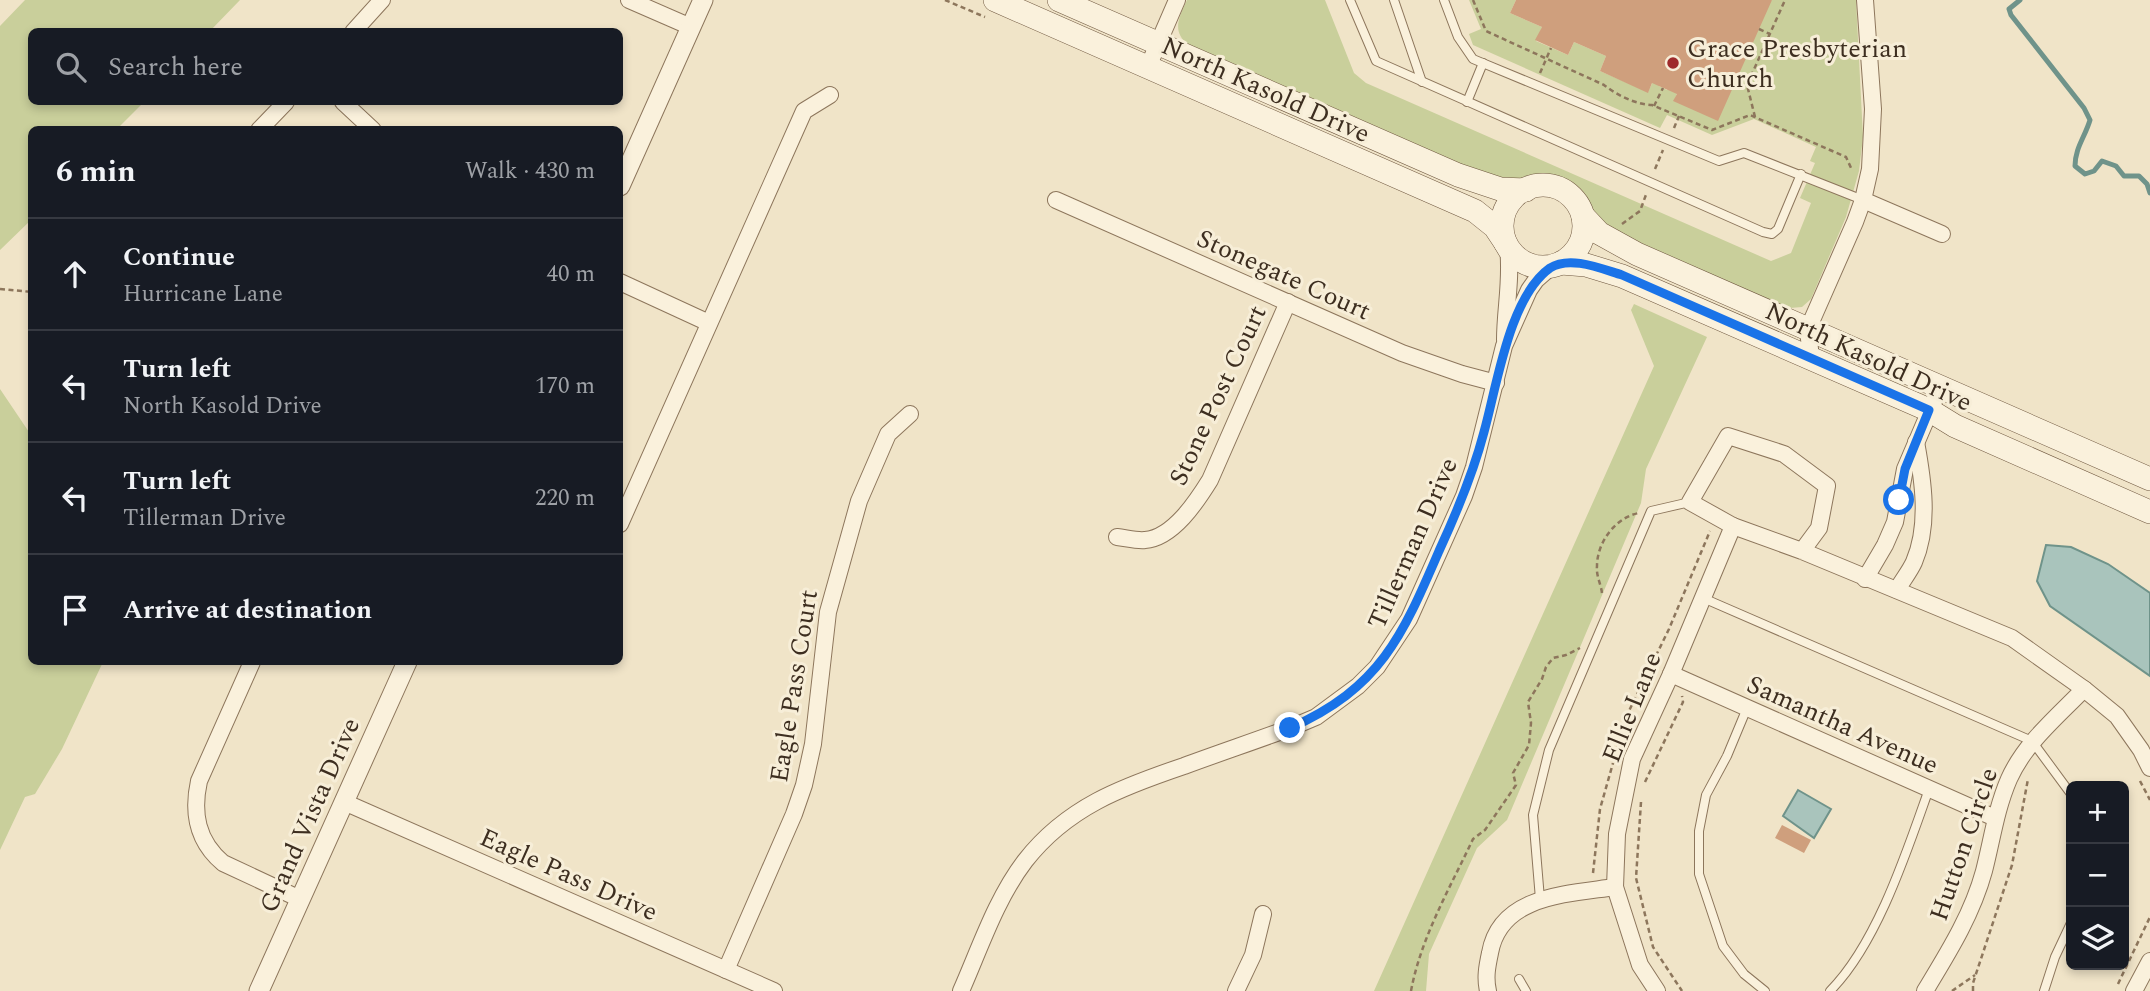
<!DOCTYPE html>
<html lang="en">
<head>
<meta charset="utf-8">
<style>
  :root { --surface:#171b24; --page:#20242c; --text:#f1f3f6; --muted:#9ea1a6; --line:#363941 }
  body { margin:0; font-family:Spectral,serif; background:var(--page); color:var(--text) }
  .controls { position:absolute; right:21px; bottom:21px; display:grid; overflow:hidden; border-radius:10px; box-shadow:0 4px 10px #0003 }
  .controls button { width:63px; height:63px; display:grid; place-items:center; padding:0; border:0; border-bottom:2px solid var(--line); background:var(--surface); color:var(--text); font:35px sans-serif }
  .stop { position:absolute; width:21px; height:21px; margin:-16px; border:5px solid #1a73e8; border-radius:50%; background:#fff }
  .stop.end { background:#1a73e8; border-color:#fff; box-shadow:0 2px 7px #0008 }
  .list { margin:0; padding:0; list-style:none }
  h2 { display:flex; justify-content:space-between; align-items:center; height:91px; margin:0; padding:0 28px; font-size:30px }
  h2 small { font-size:23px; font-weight:400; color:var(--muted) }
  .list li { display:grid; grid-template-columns:46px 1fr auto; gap:21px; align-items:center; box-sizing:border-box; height:112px; padding:0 28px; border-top:2px solid var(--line) }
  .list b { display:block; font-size:26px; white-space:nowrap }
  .list p { margin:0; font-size:23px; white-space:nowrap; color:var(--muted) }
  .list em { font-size:23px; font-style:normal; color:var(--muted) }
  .icon { flex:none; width:38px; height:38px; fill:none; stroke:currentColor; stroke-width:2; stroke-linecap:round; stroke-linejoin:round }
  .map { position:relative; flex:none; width:2150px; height:991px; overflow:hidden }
  .search { position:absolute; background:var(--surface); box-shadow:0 4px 10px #0003; left:28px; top:28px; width:595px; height:77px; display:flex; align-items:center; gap:18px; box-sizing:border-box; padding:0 24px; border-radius:10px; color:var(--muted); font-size:26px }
  .panel { position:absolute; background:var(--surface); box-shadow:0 4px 10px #0003; left:28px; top:126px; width:595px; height:539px; border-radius:10px }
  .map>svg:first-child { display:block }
  .green { fill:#c9cf9b }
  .water { fill:#a9c4bc; stroke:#6f938a; stroke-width:2 }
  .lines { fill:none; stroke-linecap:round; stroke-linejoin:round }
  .stream { stroke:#6f938a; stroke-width:5 }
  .building { fill:#cf9f7d }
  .service-casing { stroke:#8d765c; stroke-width:10 }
  .minor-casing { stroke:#8d765c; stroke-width:18 }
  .tertiary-casing { stroke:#8d765c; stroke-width:21 }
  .secondary-casing { stroke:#6f573f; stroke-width:24 }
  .path { stroke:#8d765c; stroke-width:2.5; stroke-dasharray:5 3.5; stroke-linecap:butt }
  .service { stroke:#faf1dc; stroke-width:8 }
  .minor { stroke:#faf1dc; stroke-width:16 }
  .tertiary { stroke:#faf1dc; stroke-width:19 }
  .secondary { stroke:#faf1dc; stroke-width:23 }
  .route { stroke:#1a73e8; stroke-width:9 }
  .poi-dot { fill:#9e2a2b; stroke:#f7eed8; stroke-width:2.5 }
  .labels { text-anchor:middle; stroke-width:6; stroke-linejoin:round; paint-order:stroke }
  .poi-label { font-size:26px; fill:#3d2e20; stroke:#f7eed8; text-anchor:start }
  .street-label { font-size:26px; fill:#3d2e20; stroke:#f7eed8 }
</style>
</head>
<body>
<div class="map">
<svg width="2150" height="991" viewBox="0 0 2150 991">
  <rect width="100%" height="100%" fill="#f0e4c8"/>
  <g class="green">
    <polygon points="25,0 240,0 210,31 32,32 32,102 144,102 117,129 32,130 31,220 0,250 0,26"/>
    <path d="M 1187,0 L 1325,0 L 1354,73 L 1366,83 L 1771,261 L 1791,253 L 1811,203 L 1800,198 L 1815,163 L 1810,161 L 1816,147 L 1754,119 L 1712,135 L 1667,115 L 1660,128 L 1473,45 L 1469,34 L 1481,29 L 1469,0 L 1516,0 L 1510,13 L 1542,27 L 1536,41 L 1568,55 L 1574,42 L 1606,56 L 1600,71 L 1648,92 L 1658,71 L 1659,86 L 1667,90 L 1683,79 L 1674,101 L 1772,0 L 1856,0 L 1863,137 L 1859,171 L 1846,217 L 1811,299 L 1802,307 L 1790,308 L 1649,251 L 1597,221 L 1579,191 L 1562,180 L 1544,177 L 1506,184 L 1432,157 L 1395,135 L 1189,45 C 1171,32 1179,17 1187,0 Z"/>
    <polygon points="1634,304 1707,337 1646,469 1641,503 1507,820 1477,848 1429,954 1426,991 1374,991 1654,366 1631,310"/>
    <polygon points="0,389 31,435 32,662 103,662 62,749 35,794 25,797 0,850"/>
  </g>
  <g class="water">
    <polygon points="2046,545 2071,547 2108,564 2150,593 2150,676 2050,606 2037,581"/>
    <polygon points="1798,790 1831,809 1814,838 1783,816"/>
  </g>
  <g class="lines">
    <path class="stream" d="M 2020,0 L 2009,9 L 2011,15 L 2084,108 L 2090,120 C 2085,137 2075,148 2075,166 L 2085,174 L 2094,171 L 2102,161 L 2116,166 L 2124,176 L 2139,176 L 2147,184 L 2150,193"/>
  </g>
  <g class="building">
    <polygon points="1516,0 1772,0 1718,121 1673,101 1677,94 1652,83 1648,93 1600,71 1606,56 1574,42 1568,55 1535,40 1542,27 1510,13"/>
    <polygon points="1782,825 1811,840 1804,853 1775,838"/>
  </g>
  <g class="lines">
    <g class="service-casing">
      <g id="service">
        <polyline points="1350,0 1376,61 1763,232 1772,234 1778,229 1801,174"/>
        <polyline points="1394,0 1422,82"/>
        <polyline points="1444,0 1458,37 1473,59 1719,161 1744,153 1863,200"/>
        <polyline points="1467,102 1483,63"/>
        <polyline points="1703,598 2032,741 2071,794"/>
        <polyline points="1747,708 1727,756 1706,795 1699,831 1699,874 1723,946 1744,974 1765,991"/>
        <polyline points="1540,899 1533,815 1549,750 1651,511 1690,502"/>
        <polyline points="1519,979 1526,991"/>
        <path d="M 1830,991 C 1877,944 1907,851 1929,789"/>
        <polyline points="2044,991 2055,957 2071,923"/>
      </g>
    </g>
    <g class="minor-casing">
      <g id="minor">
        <polyline points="629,0 691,27"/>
        <polyline points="353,32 382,0"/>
        <polyline points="1148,67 1177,0"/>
        <polyline points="343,102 373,130"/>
        <polyline points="259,130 286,102"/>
        <polyline points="1056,200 1402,353 1462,374 1496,383"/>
        <polyline points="1863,200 1942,234"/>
        <polyline points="620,282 709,323"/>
        <path d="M 1505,340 C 1505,309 1512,279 1508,248"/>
        <polyline points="1811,359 1808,329 1855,222 1863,200 1870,169 1873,109 1865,0"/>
        <polyline points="620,524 804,111 830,95"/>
        <path d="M 1117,537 C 1126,538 1137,541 1145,540 C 1173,538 1197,501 1210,480 L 1288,302"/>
        <polyline points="1802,551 1819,528 1827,486 1784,454 1728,436 1690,502 1733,526 1802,551 2012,638 2084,689 2117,716 2141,750 2150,768"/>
        <polyline points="1865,579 1885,545 1895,522 1905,469 1940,387"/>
        <path d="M 1897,590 C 1902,581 1910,571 1914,562 C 1930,525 1923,480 1916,442"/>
        <path d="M 252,662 L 199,781 C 192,813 197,841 223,863 L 300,899"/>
        <polyline points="1671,674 1995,818"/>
        <polyline points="344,802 774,991"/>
        <polyline points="726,970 794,814 804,785 813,744 828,612 859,501 888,434 910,414"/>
        <path d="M 961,991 C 980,948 996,899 1025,861 C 1067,807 1122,787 1184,766 C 1219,753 1255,741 1290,728 L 1316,717 L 1358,686 L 1377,667 L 1409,619 L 1464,496 L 1474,467 L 1504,346 L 1529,290 L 1536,280 L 1552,266"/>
        <polyline points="1236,991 1253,955 1263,914"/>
        <path d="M 1488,991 C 1485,978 1487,967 1490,953 C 1500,895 1568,894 1615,887"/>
        <polyline points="1657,991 1640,965 1615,887 1617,834 1632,759 1671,674 1733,526"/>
        <path d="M 1925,991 C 1948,953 1972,915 1984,871 C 1992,840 1996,809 2009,779 C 2025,743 2057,717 2084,689"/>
        <polyline points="2134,991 2150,961"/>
      </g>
    </g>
    <g class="tertiary-casing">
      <g id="tertiary">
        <polyline points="620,186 703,0"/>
        <polyline points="259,991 407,662"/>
      </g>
    </g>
    <g class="secondary-casing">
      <g id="secondary">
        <polyline points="995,0 1475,211 1495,227 1505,242"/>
        <polyline points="1059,0 1458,175 1500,189 1526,190"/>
        <circle cx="1543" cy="226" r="41"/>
        <polyline points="1583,216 1599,233 1637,254 2150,479"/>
        <polyline points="1561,263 1586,265 1622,276 1929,410 1955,426 2150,512"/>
      </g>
    </g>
    <g class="path">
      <polyline points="945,0 985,17"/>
      <path d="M 1473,0 L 1486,31 L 1604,85 C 1617,95 1634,104 1652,105 L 1712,130 L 1750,115 L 1846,157 L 1852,170"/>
      <polyline points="1759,29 1770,34"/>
      <polyline points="1540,73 1551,48"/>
      <polyline points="1654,106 1663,88"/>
      <polyline points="1755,117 1747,85 1785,0"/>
      <polyline points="1674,128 1679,116"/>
      <polyline points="1655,169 1663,150"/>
      <polyline points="1622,224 1640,211 1647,192"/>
      <polyline points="0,289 32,292"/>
      <path d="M 1602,593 C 1601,584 1596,576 1597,566 C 1597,542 1616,517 1639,513"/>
      <polyline points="1617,750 1627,715 1669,629 1710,531"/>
      <polyline points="2140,781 2150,800"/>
      <polyline points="1645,782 1683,702 1682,696"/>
      <polyline points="1641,802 1636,878 1653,947 1682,991"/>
      <polyline points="1593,873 1600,809 1613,763"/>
      <polyline points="2118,984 2150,917"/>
      <path d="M 1411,991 C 1421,937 1450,888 1473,839 L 1485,830 L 1516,785 L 1513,773 L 1529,745 L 1531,723 L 1528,702 L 1542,679 L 1546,667 L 1553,658 L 1566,655 L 1580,648"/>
      <polyline points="1952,991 1975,975"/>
      <polyline points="1973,991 1973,983 2012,865 2028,779"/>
    </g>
    <use href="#service" class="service"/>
    <use href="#minor" class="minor"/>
    <use href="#tertiary" class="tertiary"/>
    <use href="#secondary" class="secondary"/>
  </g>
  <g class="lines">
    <path class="route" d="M 1290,728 C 1380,688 1402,637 1439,551 C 1457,512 1473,474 1484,432 C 1497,386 1509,297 1550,268 C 1570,255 1602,269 1622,275 L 1929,410 L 1905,469 L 1899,500"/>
  </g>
  <circle class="poi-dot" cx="1673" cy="63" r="7"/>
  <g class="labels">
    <g class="poi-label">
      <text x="1687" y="57">Grace Presbyterian<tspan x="1687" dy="30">Church</tspan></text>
    </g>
    <g class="street-label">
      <text transform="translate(1266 89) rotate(24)" y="9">North Kasold Drive</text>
      <text transform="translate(1284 274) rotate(24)" y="9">Stonegate Court</text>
      <text transform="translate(1869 356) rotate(25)" y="9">North Kasold Drive</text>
      <text transform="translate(1217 395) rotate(-65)" y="9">Stone Post Court</text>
      <text transform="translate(1412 543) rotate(-66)" y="9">Tillerman Drive</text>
      <text transform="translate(793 686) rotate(-81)" y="9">Eagle Pass Court</text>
      <text transform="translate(1631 707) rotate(-68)" y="9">Ellie Lane</text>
      <text transform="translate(1843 724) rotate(24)" y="9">Samantha Avenue</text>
      <text transform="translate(309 815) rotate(-66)" y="9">Grand Vista Drive</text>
      <text transform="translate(1963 844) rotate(-71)" y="9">Hutton Circle</text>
      <text transform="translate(569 874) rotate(24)" y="9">Eagle Pass Drive</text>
    </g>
  </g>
</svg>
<div class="controls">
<button>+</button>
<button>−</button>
<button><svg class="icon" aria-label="layers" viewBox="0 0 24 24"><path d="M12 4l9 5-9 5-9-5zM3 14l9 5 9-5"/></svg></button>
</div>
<div class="stop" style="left:1899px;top:500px"></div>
<div class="stop end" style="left:1290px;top:728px"></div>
<div class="search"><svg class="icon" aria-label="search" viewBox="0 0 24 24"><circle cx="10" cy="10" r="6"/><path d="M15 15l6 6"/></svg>Search here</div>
<section class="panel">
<h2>6 min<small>Walk · 430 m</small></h2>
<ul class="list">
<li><svg class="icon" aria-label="ahead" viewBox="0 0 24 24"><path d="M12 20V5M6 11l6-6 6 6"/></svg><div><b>Continue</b><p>Hurricane Lane</p></div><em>40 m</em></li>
<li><svg class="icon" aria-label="left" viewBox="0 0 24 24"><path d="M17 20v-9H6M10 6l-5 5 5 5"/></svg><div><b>Turn left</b><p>North Kasold Drive</p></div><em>170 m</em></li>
<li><svg class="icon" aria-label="left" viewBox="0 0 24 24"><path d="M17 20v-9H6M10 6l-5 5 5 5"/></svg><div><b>Turn left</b><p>Tillerman Drive</p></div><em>220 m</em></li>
<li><svg class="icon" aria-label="arrive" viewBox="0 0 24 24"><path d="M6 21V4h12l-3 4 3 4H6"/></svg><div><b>Arrive at destination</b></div></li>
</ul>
</section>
</div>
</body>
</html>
